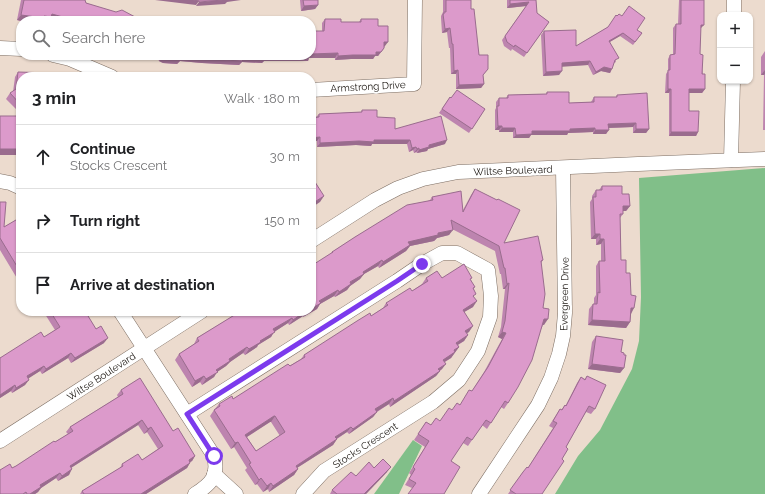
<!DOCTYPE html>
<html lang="en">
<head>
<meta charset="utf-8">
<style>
  :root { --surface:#fff; --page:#f6f6f6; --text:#202124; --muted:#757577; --line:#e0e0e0 }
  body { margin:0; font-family:Raleway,sans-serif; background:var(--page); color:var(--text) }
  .controls { position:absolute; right:12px; top:12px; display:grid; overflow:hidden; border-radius:8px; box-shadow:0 1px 3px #0004 }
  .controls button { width:36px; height:36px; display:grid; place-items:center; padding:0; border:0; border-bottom:1px solid var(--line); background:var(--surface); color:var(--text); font:20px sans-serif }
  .stop { position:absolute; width:12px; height:12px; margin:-9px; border:3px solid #7c3aed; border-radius:50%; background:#fff }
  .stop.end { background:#7c3aed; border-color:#fff; box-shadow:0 1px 4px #0008 }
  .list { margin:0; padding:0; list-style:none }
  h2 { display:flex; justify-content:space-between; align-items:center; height:52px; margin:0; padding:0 16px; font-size:17px }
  h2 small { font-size:13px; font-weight:400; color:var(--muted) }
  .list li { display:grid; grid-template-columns:26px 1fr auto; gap:12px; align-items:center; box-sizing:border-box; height:64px; padding:0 16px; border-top:1px solid var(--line) }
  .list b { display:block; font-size:15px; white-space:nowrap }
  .list p { margin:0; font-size:13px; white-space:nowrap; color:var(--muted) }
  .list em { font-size:13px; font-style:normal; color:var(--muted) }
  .icon { flex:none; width:22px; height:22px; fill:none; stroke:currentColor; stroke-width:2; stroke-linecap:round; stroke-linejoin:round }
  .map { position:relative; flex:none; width:765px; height:494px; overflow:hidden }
  .search { position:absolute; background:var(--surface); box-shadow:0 1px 3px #0004; left:16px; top:16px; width:300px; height:44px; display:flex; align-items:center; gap:10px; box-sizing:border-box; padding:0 14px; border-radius:16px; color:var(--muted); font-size:15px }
  .panel { position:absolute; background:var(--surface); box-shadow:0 1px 3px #0004; left:16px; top:72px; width:300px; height:244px; border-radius:16px }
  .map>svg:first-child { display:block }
  .forest { fill:#81bf89 }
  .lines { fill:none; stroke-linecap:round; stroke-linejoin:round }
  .minor-casing { stroke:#7d6e63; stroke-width:15 }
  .minor { stroke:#fff; stroke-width:14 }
  .wall { fill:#bd84af; fill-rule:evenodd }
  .shaded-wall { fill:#9a6c8e }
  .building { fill:#dc9acb; stroke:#9a6c8e; fill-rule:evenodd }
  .route { stroke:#7c3aed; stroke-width:5 }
  .labels { text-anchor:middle; stroke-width:4; stroke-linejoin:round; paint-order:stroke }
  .street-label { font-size:10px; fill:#1a1510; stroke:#fff }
</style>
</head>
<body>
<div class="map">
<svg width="765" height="494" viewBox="0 0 765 494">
  <rect width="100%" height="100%" fill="#ecdbce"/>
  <g class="forest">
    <polygon points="765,168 765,494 555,494 578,456 600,430 632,369 639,341 641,297 639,178"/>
    <polygon points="413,440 422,446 399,494 374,494"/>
  </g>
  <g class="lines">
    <g class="minor-casing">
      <g id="minor">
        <polyline points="734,15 734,0"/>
        <polyline points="0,48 21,49"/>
        <polyline points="53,55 70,59 112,77"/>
        <polyline points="311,90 414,84 415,0"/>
        <polyline points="731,160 733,81"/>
        <polyline points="0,181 10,183 21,188"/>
        <polyline points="311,241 375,200 398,188 423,179 458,172 638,164 765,159"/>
        <path d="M 120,311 L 214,456 C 219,476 211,484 195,494"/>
        <polyline points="187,414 397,281 422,264 442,253 457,253 488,270 491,296 490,317 478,351 459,380 433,402 324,471 303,494"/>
        <polyline points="0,441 202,311"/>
        <polyline points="214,474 236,494"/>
        <polyline points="479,494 538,405 551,378 559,354 563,336 565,313 563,168"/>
      </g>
    </g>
    <use href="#minor" class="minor"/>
  </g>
  <g class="wall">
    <polygon points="21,0 85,0 86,3 136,21 53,21 50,20 49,21 21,21 17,20"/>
    <polygon points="300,0 318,0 318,5 315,9 301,11"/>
    <polygon points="443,0 471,0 471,9 479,55 488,69 483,75 484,84 481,88 456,89 456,74 451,74 450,48 449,48 447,32 442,33 441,18 441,16 443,12"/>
    <polygon points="507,0 536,0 537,13 549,22 524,57 512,49 511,51 504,46 502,40 526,6 507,8"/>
    <polygon points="679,0 704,0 701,28 700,28 700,54 705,89 702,93 689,93 689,111 698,132 696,136 669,136 669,93 665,93 666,74 668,71 668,59 670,55 673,54 673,28 676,24 678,24"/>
    <polygon points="325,19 341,22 359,22 361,19 378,26 385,46 384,48 378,56 375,56 373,59 351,59 335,60 335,58 309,58 308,61 264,61 262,63 242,62 239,65 202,63 180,61 177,64 163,63 159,61 158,59 140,57 140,55 311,55 322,31 322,23"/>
    <polygon points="608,27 637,30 642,33 633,45 620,36 610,42 616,62 614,63 610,73 601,71 593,75 588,65 562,66 559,75 543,76 541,35 544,31 576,46"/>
    <polygon points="765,51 765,130 763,130 764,75 761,75 761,57"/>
    <polygon points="18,72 21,77 21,112 18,111 6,99 10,93 13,92 15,77"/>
    <polygon points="547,92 569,103 591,102 594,97 616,97 617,95 649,129 646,133 633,133 633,127 609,128 606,134 593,134 593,132 568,133 567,135 531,135 529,138 513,138 513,132 499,132 499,130 495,130 495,110 496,108 496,102 499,98 506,98 508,95 546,94"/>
    <polygon points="450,97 451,98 485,109 469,133 439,113"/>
    <polygon points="362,110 377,117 395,129 445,144 428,149 427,151 417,153 416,152 414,153 413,150 409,152 407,144 372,144 371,146 356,145 317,147 316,117 319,114 361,112"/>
    <polygon points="602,186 622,194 630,206 626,211 623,211 623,214 620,218 621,260 626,273 631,314 630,322 626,328 588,325 589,309 593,304 594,304 594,298 596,295 596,266 599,261 601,261 601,244 596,245 596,239 591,239 590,202 592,199 592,196 596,190 599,190"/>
    <polygon points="475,189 504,243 543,260 541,263 544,325 543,325 508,403 504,409 501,407 487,429 482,425 468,446 463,443 412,488 405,485 411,475 409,473 425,447 414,440 426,422 431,425 440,421 460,405 472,391 484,372 502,339 498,337 501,327 505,289 503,289 501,274 500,274 495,251 452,229 449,235 437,238 434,241 410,246 406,251 379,268 378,266 364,274 360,279 350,286 347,290 335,297 334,296 320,304 317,309 303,317 303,316 289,325 288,323 274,332 271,337 258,345 257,347 245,355 243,353 230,362 226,366 217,372 214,377 202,385 200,382 192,387 175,360 179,354 194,344 197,338 241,311 311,311 331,253 332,252 354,238 355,237 430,200 432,197 463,210 471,195"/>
    <polygon points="0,202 4,227 21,217 21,285 0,250"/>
    <path d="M 426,278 L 442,278 L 471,280 L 474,289 L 474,297 L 473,307 L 464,312 L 469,332 L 467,333 L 468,335 L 464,341 L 458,345 L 459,347 L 451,358 L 445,362 L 442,369 L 440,371 L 436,376 L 390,407 L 389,404 L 377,412 L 373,417 L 349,434 L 347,432 L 337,439 L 333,445 L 297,468 L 298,469 L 294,475 L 269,492 L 268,489 L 263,492 L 257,484 L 255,485 L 245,470 L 247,468 L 234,447 L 231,449 L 210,416 L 214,410 L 219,404 L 233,399 L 301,359 L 304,355 L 371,316 L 383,308 L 386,303 L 412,291 L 422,284 ZM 270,422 L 271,422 L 280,436 L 256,451 L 247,437 Z"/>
    <polygon points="43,311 85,311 104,343 71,363 68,358 42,374 40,371 28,378 25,385 12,393 11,391 0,398 0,358 44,337 55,330"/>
    <polygon points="596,336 621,352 624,368 620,373 588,369 592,342"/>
    <polygon points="587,376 595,409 591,414 586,412 566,447 562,459 542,494 508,494 523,472 528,468 553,428 549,426 560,409 561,410 565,405 566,405 577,383 581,377 585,379"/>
    <polygon points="121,390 173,431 195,456 192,461 190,462 187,468 146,494 80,494 82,491 120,468 122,464 142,460 158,449 147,432 144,434 138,425 71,468 69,475 58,481 56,478 41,488 38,492 35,494 0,494 12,468 16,466 68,434 66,432 70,427 118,397 117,395"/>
    <polygon points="374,468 387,472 366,494 330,494 332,490 356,476"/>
  </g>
  <g class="shaded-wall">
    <polygon points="155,0 193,0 199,1 196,5"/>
    <polygon points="223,0 241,0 227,2 225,4 196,6 199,2"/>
    <polygon points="529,2 526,6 507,8 510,4"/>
    <polygon points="318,5 315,9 301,11 304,6"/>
    <polygon points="52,14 77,21 53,21 50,20 49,21 21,21 17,20 21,15 44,16"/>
    <polygon points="701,25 704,25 701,28 698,28"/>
    <polygon points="450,28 447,32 442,33 445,29"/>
    <polygon points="623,33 620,36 606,44 609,41"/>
    <polygon points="384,42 388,42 385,46 381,46"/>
    <polygon points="384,48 378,56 375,56 373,59 351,59 335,60 338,56 376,52"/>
    <polygon points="338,53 335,58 309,58 308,61 264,61 262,63 242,62 239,65 202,63 180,61 177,64 163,63 159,61 162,57 180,56 245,58 265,56 311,55 311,54"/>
    <polygon points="141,55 160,55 158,59 140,57"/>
    <polygon points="590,61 588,65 559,67 562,63"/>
    <polygon points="604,67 612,69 610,73 601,71 593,75 596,72"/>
    <polygon points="458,70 456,74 451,74 454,71"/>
    <polygon points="765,70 765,74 764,75 761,75"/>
    <polygon points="562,71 559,75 543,76 546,72"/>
    <polygon points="484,84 481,88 456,89 459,85"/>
    <polygon points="668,89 671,89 669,93 665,93"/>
    <polygon points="689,89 705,89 702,93 686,93"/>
    <polygon points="21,107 21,112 18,111"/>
    <polygon points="636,123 633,127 606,128 608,124"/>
    <polygon points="498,126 502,126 499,130 495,130"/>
    <polygon points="502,128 515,128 513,132 499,132"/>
    <polygon points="595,128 593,132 568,133 567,135 531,135 529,138 513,138 516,135 532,131"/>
    <polygon points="636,129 649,129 646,133 633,133"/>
    <polygon points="595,130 609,130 606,134 593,134"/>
    <polygon points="671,132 698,132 696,136 669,136"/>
    <polygon points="320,137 317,141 311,141 311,138"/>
    <polygon points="374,140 410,140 407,144 372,144 371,146 356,145 317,147 320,143"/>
    <polygon points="447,140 445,144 428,149 427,151 417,153 419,150 429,145"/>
    <polygon points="416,147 413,150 409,152 412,148"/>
    <polygon points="419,148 416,152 414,153 417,149"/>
    <polygon points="0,149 21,149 17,155 0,155"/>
    <polygon points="324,196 320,202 311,208 311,206 313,203"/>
    <polygon points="623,206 630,206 626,211 619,211"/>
    <polygon points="453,230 449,235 437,238 434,241 410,246 406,251 379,268 383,262 408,242 438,233"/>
    <polygon points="595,234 600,234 596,239 591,239"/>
    <polygon points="600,239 604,239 601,244 596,245"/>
    <polygon points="382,260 378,266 364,274 360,279 350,286 347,290 335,297 339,292 363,272"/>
    <polygon points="509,283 505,289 503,289 507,284"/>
    <polygon points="338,290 334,296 320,304 317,309 303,317 307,311 311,311 311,309 319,301"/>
    <polygon points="477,301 473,307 459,315 463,310"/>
    <polygon points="631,308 634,308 631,314 627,314"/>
    <polygon points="307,311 303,316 289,325 293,320"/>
    <polygon points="292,318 288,323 274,332 271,337 258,345 257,347 245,355 249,349 260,341 273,329"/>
    <polygon points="544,319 548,319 544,325 540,324"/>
    <polygon points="592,320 630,322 626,328 588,325"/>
    <polygon points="473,326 469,332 461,336 465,331"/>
    <polygon points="502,332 506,333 502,339 498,337"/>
    <polygon points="468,335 464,341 452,348 456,343"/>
    <polygon points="108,338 104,343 71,363 75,358"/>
    <polygon points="247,347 243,353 230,362 226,366 217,372 214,377 202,385 206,379 216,370 229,359"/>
    <polygon points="459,347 451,358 439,365 443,360 454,350"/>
    <polygon points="71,353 68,358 42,374 46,369"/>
    <polygon points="446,364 442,369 434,374 438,369"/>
    <polygon points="592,364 624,368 620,373 588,369"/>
    <polygon points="44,366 40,371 23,382 27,376"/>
    <polygon points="440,371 436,376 390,407 394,401"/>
    <polygon points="204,376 200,382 192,387 195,381"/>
    <polygon points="29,380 25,385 12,393 16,388"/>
    <polygon points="15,385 11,391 0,398 0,395"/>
    <polygon points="393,398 389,404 371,415 375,409"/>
    <polygon points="377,412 373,417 349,434 353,429"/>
    <polygon points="274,416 275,416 271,422 270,422 242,440 245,435"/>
    <polygon points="142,420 138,425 66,471 70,466"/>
    <polygon points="151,427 147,432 144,434 148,429"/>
    <polygon points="351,427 347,432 331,442 335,437"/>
    <polygon points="337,439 333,445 292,471 296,466"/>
    <polygon points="238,442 234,447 231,449 235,443"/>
    <polygon points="195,456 192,461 185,465 189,460"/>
    <polygon points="190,463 187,468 146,494 141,494"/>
    <polygon points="391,467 387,472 366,494 364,494"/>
    <polygon points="72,469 69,475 58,481 62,476"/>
    <polygon points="298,469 294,475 269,492 273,486"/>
    <polygon points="60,473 56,478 41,488 38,492 35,494 30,494 40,485"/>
    <polygon points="261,478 257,484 255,485 259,480"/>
    <polygon points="271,483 268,489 263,492 267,486"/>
  </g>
  <g class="building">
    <polygon points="24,0 85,0 86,3 116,12 122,10 137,18 136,21 77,21 52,14 51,17 44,16 44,18 21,15"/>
    <polygon points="193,0 223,0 199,2 199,1"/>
    <polygon points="303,0 318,0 318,5 304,6"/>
    <polygon points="446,0 471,0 471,9 474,9 479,55 488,55 488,69 483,75 484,84 459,85 458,70 454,71 453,44 452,44 450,28 445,29 443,14 444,14 444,12 446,12"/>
    <polygon points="510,0 536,0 537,13 549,22 527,53 515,45 514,47 507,42 505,36 529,2 510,4"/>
    <polygon points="681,0 704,0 704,25 701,25 700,54 703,55 702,74 705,74 705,89 689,89 689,111 699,111 698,132 671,132 671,89 668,89 668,70 670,70 670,55 675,54 676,24 681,24"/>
    <polygon points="629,6 645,18 637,30 642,33 635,42 623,33 609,41 619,58 615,60 612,69 604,67 596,72 590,61 562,63 562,71 546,72 544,31 576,30 576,46 608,27 616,15 617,16 619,14 622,16"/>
    <polygon points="325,19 341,19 341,22 361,22 361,19 378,19 378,26 388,26 388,42 384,42 384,48 381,52 376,52 376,55 353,55 338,56 338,53 311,54 311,31 324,31"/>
    <polygon points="161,55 310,55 310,56 265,56 265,59 245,58 242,61 205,59 180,56 180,60 166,59 162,57"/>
    <polygon points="18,72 51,73 51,77 21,77 21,105 10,93 16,89"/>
    <polygon points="457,90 485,109 472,129 442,109 450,97 451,98"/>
    <polygon points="547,92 569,92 569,103 594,102 594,97 617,97 617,95 647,93 649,129 636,129 636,123 608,124 609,130 595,130 595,128 570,129 570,131 532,131 532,134 516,135 515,128 502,128 502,126 498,126 497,106 499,106 499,98 508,98 508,95 547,94"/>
    <polygon points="362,110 377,110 377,117 395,118 395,129 441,116 447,140 429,145 429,147 419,150 419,148 417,149 416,147 412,148 410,140 374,140 374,142 359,141 320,143 320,137 311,138 311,118 319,117 319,114 362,112"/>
    <polygon points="0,116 18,116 17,129 21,129 21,149 0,149"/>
    <polygon points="311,179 314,183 315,182 324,196 313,203 311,201"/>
    <polygon points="602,186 622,186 622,194 629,194 630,206 623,206 623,214 620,214 621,260 626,260 626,273 630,273 631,295 636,296 634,308 631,308 630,322 592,320 593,304 597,304 598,292 600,293 599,261 605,261 604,239 600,239 600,234 595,234 593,197 596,197 596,190 602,190"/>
    <polygon points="475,189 497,200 498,199 520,210 504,243 538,236 543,260 541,261 545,294 543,308 549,309 548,319 544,319 532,360 518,387 508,403 505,401 491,423 486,420 472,440 467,437 451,461 460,467 444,494 408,494 416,483 409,479 415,469 413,467 429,441 418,434 426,422 431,425 436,418 440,421 449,408 452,410 457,403 460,405 469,390 472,391 488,367 506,333 502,332 505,321 509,283 507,284 505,268 504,268 499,246 451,220 453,230 438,233 438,235 408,242 410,245 383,262 382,260 363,272 364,274 350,282 351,284 339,292 338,290 319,301 321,303 311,309 311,266 333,252 332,252 355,237 407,205 433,200 432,197 461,191 463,212"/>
    <polygon points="0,202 6,202 4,227 21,217 21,273 0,238"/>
    <path d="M 464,264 L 472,278 L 470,279 L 475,287 L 473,288 L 476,294 L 473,296 L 477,301 L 463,310 L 473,326 L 465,331 L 468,335 L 456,343 L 459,347 L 454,350 L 455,352 L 443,360 L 446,364 L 438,369 L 440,371 L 394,401 L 393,398 L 375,409 L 377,412 L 353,429 L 351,427 L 335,437 L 337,439 L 296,466 L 298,469 L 273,486 L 271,483 L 267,486 L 261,478 L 259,480 L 249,464 L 251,463 L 238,442 L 235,443 L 214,410 L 220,406 L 219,404 L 232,396 L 233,399 L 288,364 L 290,366 L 305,357 L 304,355 L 357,321 L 370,313 L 371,316 L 388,305 L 386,303 L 410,288 L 412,291 L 428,281 L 426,278 L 437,271 L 442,278 ZM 274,416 L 275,416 L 285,432 L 256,451 L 245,435 Z"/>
    <polygon points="50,311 85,311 96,329 101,326 108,338 75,358 71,353 46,369 44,366 27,376 29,380 16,388 15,385 0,395 0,358 41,332 44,337 60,327"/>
    <polygon points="241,311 306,311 293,320 292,318 273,329 275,332 260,341 261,342 249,349 247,347 229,359 230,361 216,370 218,372 206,379 204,376 195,381 179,354 199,341 197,338"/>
    <polygon points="596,336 623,340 621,352 624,353 624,355 626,355 624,368 592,364"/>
    <polygon points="587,376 606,385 595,409 589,406 566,447 568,449 562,459 564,461 542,494 516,494 510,490 523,472 527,467 528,468 557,423 553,421 560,409 562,410 565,405 566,406 581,377 585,380"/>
    <polygon points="140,378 173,431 178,428 195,456 189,460 190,463 141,494 84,494 82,491 123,466 122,464 138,454 142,460 163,446 151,427 148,429 142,420 70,466 72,469 62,476 60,473 40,485 41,487 30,494 27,494 26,492 23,494 0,494 0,470 10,464 12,468 16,466 54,441 55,442 73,431 70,427 123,394 121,390"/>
    <polygon points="383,459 391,467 364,494 337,494 332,490 351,472 356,476 369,462 374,468"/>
  </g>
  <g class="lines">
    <polyline class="route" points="214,456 187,414 397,281 422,264"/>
  </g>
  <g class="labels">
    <g class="street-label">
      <text transform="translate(368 86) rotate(-3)" y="4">Armstrong Drive</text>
      <text transform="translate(513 170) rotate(-2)" y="4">Wiltse Boulevard</text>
      <text transform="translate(564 294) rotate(-89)" y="4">Evergreen Drive</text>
      <text transform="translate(101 376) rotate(-33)" y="4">Wiltse Boulevard</text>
      <text transform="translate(365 445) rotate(-33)" y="4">Stocks Crescent</text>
    </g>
  </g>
</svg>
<div class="controls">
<button>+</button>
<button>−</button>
</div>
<div class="stop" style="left:214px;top:456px"></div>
<div class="stop end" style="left:422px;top:264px"></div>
<div class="search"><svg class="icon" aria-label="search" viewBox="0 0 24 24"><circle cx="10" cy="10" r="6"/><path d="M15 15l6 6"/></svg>Search here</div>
<section class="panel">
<h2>3 min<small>Walk · 180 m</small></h2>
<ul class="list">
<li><svg class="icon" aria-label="ahead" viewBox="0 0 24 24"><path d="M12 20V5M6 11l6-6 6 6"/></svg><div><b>Continue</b><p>Stocks Crescent</p></div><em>30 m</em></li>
<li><svg class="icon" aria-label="right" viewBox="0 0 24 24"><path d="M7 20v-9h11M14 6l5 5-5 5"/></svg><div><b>Turn right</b></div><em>150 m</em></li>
<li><svg class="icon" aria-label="arrive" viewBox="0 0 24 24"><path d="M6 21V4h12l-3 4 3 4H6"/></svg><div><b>Arrive at destination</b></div></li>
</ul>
</section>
</div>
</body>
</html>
